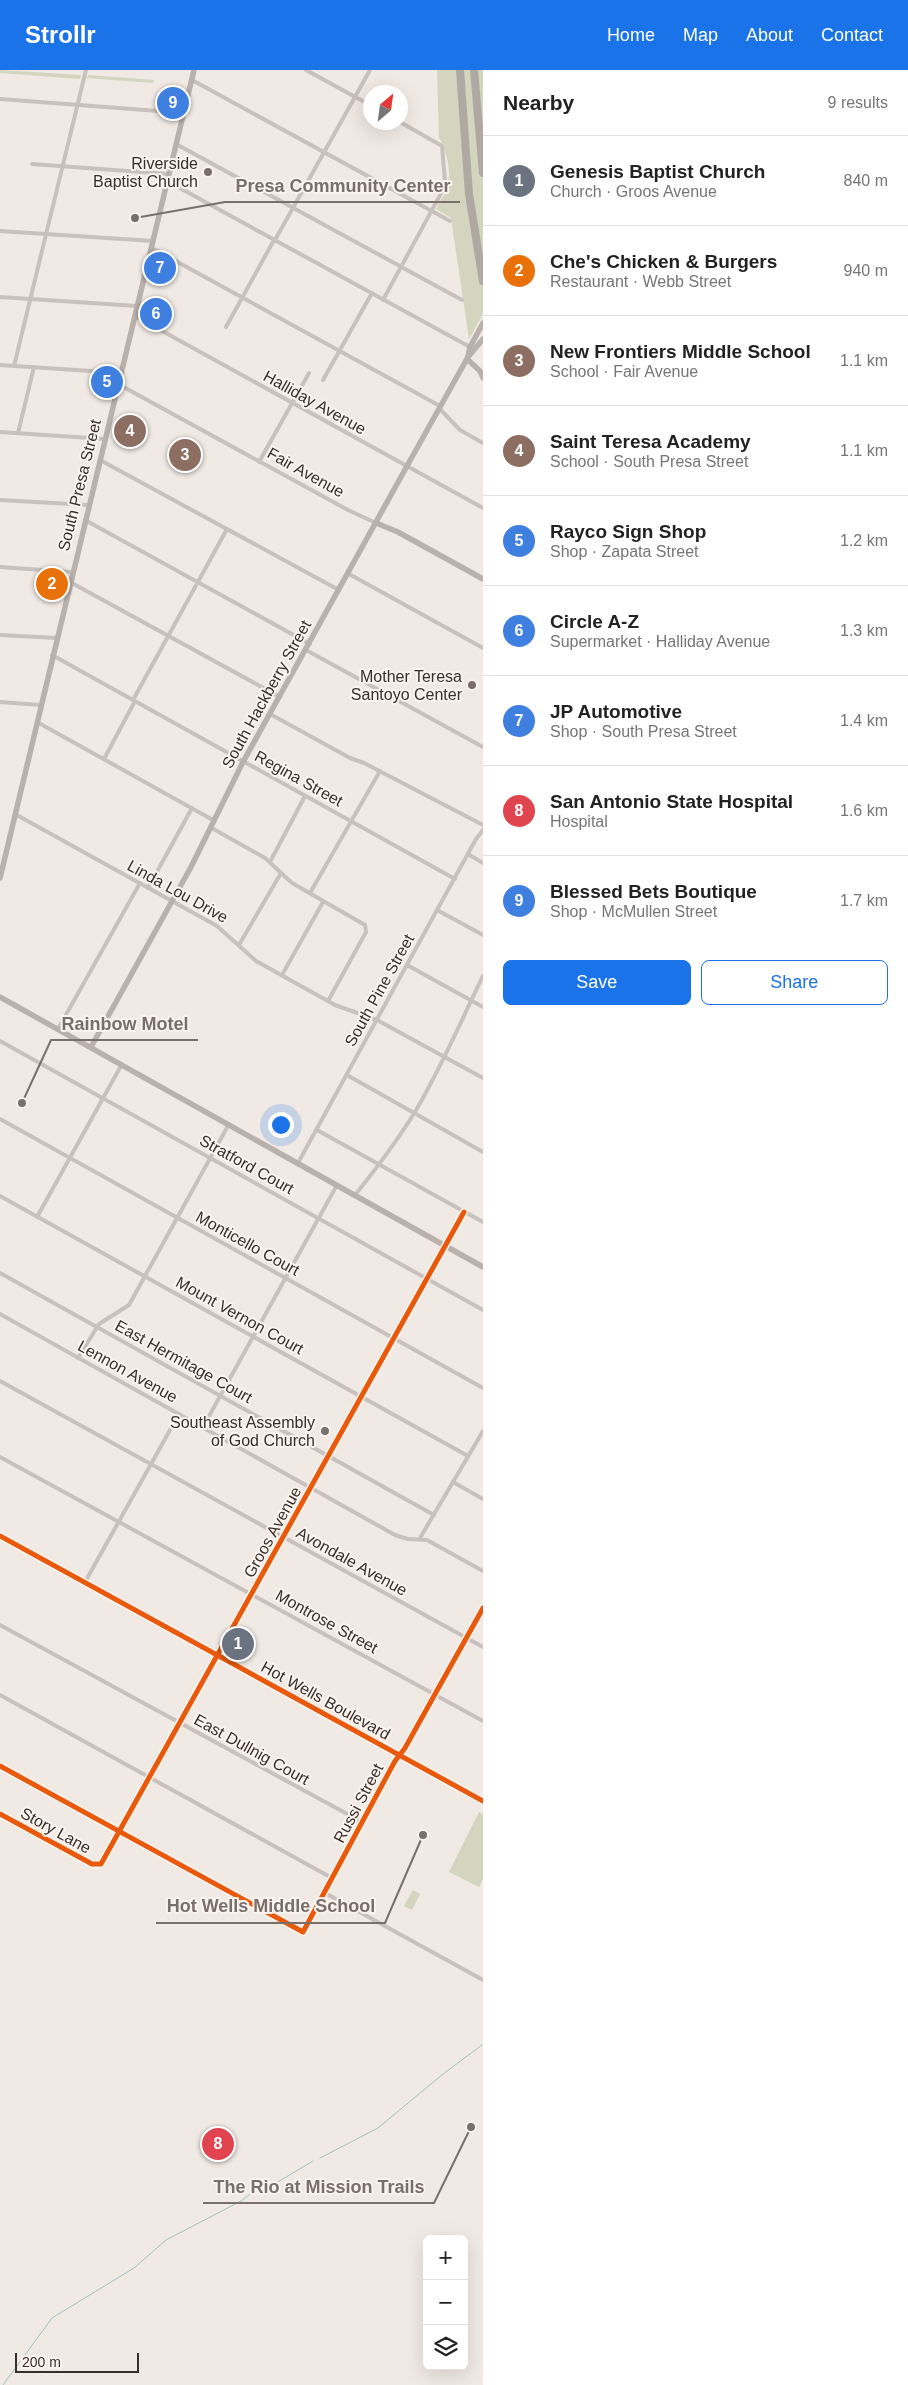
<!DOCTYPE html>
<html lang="en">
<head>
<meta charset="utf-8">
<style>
  :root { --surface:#fff; --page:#f6f6f6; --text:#222; --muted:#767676; --line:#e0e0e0; --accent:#1a73e8 }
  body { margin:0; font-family:Arial,sans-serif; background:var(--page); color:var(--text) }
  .controls { position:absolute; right:15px; bottom:15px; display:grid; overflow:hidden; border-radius:8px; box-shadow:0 5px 20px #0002 }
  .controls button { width:45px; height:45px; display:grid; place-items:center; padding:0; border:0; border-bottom:1px solid var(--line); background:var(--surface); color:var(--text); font:25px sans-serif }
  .compass { position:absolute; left:363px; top:15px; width:45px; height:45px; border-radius:50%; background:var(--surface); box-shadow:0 5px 20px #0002; rotate:29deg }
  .scale { position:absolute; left:15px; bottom:12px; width:124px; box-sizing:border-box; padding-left:5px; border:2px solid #3a2e2a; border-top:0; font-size:14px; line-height:18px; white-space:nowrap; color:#3a2e2a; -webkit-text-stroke:4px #fbf3ed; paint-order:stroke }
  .you { position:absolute; left:280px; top:1054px; width:18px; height:18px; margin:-12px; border:4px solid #fff; border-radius:50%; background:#1a73e8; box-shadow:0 0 0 8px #1a73e833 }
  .badge { display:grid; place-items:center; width:32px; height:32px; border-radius:50%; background:var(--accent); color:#fff; font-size:16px; font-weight:700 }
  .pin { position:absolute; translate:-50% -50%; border:2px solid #fff; box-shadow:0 1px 5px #0006 }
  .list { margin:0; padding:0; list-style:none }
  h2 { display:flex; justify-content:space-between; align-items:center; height:65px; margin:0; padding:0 20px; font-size:21px }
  h2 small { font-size:16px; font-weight:400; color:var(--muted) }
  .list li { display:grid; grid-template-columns:32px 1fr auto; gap:15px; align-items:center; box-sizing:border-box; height:90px; padding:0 20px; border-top:1px solid var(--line) }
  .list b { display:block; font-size:19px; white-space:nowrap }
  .list p { margin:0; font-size:16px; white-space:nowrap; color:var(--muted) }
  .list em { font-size:16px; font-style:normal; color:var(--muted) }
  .actions { display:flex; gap:10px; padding:15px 20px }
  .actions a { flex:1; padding:11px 0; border:1px solid var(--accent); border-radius:8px; text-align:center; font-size:18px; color:var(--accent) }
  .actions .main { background:var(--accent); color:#fff }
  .icon { flex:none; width:28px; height:28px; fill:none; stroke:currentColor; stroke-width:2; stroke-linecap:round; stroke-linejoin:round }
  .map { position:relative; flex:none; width:483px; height:2315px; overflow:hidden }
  header { display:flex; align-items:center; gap:30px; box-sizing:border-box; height:70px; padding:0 25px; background:var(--accent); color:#fff }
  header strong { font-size:24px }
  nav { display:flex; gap:28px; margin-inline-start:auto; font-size:18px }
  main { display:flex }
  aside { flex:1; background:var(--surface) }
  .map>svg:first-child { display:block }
  .green { fill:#d3d5be }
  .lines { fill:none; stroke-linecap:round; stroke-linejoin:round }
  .stream { stroke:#a0c2bf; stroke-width:1 }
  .minor { stroke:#c9c1bd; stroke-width:4 }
  .tertiary { stroke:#c9c1bd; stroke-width:5 }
  .secondary { stroke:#bab1ad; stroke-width:5.5 }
  .motorway { stroke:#afa8a3; stroke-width:8 }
  .cycleway-casing { stroke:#fbf3ed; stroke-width:8 }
  .cycleway { stroke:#e8590c; stroke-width:5 }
  .poi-dot { fill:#7a6f6b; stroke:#fbf3ed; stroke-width:2 }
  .labels { text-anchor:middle; stroke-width:4; stroke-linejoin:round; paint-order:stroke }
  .poi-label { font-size:16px; fill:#3a2e2a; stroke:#fbf3ed; text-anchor:end }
  .street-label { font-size:16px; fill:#3a2e2a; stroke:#fbf3ed }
  .leader { fill:none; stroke:#7a6f6b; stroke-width:2 }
  .callout-dot { fill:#7a6f6b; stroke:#fbf3ed; stroke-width:2 }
  .callout-label { font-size:18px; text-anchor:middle; font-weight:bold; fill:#7a6f6b; stroke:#fbf3ed; stroke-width:4; stroke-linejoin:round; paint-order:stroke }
</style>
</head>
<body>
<header>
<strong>Strollr</strong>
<nav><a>Home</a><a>Map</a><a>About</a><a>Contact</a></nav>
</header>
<main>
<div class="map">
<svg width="483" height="2315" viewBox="0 0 483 2315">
  <rect width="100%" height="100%" fill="#f0e9e4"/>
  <g class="green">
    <polygon points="0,0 81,5 80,9 0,3"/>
    <path d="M 437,0 L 483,0 L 483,244 L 469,269 L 451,148 L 436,139 C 439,133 444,125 447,118 C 452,104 447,80 439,68 Z"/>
    <polygon points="88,5 154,10 153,13 87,8"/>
    <polygon points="479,1742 483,1744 483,1809 479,1817 449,1802"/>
    <polygon points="413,1820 420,1824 412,1840 404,1836"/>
  </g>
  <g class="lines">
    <g class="stream">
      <polyline points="320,2088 378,2058 443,2004 482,1975"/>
      <polyline points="3,2315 52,2248 134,2198 166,2170 241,2131 253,2122 271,2116 313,2091"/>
    </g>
    <g class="minor">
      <polyline points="306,0 370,35"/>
      <polyline points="192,10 450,151"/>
      <polyline points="0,29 184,43"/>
      <polyline points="176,74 462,230"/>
      <polyline points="32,94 169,104"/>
      <polyline points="167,111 470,277"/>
      <polyline points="0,161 153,171"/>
      <polyline points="275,170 370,0"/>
      <polyline points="152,178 440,336"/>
      <polyline points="0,227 137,236"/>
      <polyline points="383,230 445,116 445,111 442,76 400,52"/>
      <polyline points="135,246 483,438"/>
      <polyline points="226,257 274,170"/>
      <polyline points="0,295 121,303"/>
      <polyline points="14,296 86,0"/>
      <polyline points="323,310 372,223"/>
      <polyline points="118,314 348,440 376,453"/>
      <polyline points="439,338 460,360 483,373"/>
      <polyline points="0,362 105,369"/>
      <polyline points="18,363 34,297"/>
      <polyline points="100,390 339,520"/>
      <polyline points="259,392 309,303"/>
      <polyline points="0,430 88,435"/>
      <polyline points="85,450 310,574"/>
      <polyline points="0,497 72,502"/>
      <polyline points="349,504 483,578"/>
      <polyline points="70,512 280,627"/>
      <polyline points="0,565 57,568"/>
      <polyline points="306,580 483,677"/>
      <polyline points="52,585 455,809"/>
      <polyline points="133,630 227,459"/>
      <polyline points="0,632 41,635"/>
      <polyline points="270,644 350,688 364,693 483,755"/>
      <polyline points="37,652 213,750"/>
      <polyline points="104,689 135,631"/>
      <polyline points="15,744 217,856 256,891 335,935 377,950 483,1008"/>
      <polyline points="210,757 265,788 292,813 365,855 366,862 328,931"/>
      <polyline points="468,784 483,793"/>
      <polyline points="270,792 305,726"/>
      <polyline points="148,818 192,738"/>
      <polyline points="310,823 380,701"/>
      <polyline points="437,840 483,865"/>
      <polyline points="239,875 281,803"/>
      <polyline points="407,895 483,937"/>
      <polyline points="282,905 323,832"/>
      <polyline points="58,959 140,813"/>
      <polyline points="0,971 483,1240"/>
      <polyline points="347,1005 483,1082"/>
      <polyline points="0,1049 483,1318"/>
      <polyline points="317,1060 483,1152"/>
      <polyline points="298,1093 476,769 483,760"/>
      <path d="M 355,1125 C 376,1099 397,1071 415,1042 C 441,998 461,951 483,906"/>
      <polyline points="0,1126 468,1386"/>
      <polyline points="37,1147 122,994"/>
      <polyline points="0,1203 434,1445"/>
      <polyline points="0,1244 395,1465 408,1469 427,1470 483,1501"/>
      <polyline points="78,1288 99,1254 129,1235 229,1054"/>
      <polyline points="0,1311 483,1577"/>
      <polyline points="203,1357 337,1115"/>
      <polyline points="0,1387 483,1651"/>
      <polyline points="453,1412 483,1429"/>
      <polyline points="420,1468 483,1361"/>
      <polyline points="85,1512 179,1344"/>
      <polyline points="0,1555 362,1752"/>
      <polyline points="0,1625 332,1808"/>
      <polyline points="0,1696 303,1862 395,1691 405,1678 483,1538"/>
      <polyline points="0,1744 92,1794 101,1794 464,1142"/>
      <polyline points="325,1823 483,1910"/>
    </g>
    <polyline class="tertiary" points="0,1466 483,1731"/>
    <g class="secondary">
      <polyline points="468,287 470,277 483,253"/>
      <polyline points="467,289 480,301 483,308"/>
      <polyline points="376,453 398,462 483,509"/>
      <polyline points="0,808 194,0"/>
      <polyline points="0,927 483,1197"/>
      <polyline points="91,977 191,797 243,692 407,396 468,287 483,269"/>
    </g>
    <g class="motorway">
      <polyline points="460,0 469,124 483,211"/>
      <polyline points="474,0 483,103"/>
    </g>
    <g class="cycleway-casing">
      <g id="cycleway">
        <polyline points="0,1466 483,1731"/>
        <polyline points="0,1696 303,1862 395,1691 405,1678 483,1538"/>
        <polyline points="0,1744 92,1794 101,1794 464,1142"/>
      </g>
    </g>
    <use href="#cycleway" class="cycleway"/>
  </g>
  <g class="poi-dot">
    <circle cx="208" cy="102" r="5"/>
    <circle cx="472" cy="615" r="5"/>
    <circle cx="325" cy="1361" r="5"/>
  </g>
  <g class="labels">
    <g class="poi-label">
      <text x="198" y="99">Riverside<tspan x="198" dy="18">Baptist Church</tspan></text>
      <text x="462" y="612">Mother Teresa<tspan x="462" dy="18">Santoyo Center</tspan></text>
      <text x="315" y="1358">Southeast Assembly<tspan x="315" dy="18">of God Church</tspan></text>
    </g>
    <g class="street-label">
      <text transform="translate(315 332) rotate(29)" y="6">Halliday Avenue</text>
      <text transform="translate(306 402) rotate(29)" y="6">Fair Avenue</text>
      <text transform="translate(79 415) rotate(-76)" y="6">South Presa Street</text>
      <text transform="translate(266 624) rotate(-61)" y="6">South Hackberry Street</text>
      <text transform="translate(299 708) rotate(29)" y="6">Regina Street</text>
      <text transform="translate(178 821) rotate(29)" y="6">Linda Lou Drive</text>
      <text transform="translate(379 920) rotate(-61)" y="6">South Pine Street</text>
      <text transform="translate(247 1094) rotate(29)" y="6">Stratford Court</text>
      <text transform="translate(248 1173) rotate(29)" y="6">Monticello Court</text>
      <text transform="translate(240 1245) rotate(29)" y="6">Mount Vernon Court</text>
      <text transform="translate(184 1291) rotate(29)" y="6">East Hermitage Court</text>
      <text transform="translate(128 1301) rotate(29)" y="6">Lennon Avenue</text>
      <text transform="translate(272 1462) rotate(-61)" y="6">Groos Avenue</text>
      <text transform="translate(352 1491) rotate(29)" y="6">Avondale Avenue</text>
      <text transform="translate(327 1551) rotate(29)" y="6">Montrose Street</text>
      <text transform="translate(326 1630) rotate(29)" y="6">Hot Wells Boulevard</text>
      <text transform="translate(252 1679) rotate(29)" y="6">East Dullnig Court</text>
      <text transform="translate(358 1733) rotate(-62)" y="6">Russi Street</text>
      <text transform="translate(56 1760) rotate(29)" y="6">Story Lane</text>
    </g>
  </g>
  <path class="leader" d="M135 148L225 132H460M22 1033L51 970H198M423 1765L385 1853H156M471 2057L434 2133H203"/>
  <g class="callout-dot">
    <circle cx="135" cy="148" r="5"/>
    <circle cx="22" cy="1033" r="5"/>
    <circle cx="423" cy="1765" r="5"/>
    <circle cx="471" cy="2057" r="5"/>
  </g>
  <g class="callout-label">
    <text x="343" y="122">Presa Community Center</text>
    <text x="125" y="960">Rainbow Motel</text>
    <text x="271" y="1842">Hot Wells Middle School</text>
    <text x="319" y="2123">The Rio at Mission Trails</text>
  </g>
</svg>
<div class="controls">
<button>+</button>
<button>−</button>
<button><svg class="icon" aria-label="layers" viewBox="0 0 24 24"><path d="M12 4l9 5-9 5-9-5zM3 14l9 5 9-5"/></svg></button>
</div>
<svg class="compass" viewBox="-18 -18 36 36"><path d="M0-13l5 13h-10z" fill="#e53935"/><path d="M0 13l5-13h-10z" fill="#767676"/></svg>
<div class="scale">200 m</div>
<div class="you"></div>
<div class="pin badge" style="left:238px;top:1574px;background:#6b7280">1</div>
<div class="pin badge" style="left:52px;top:514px;background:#e8710a">2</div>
<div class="pin badge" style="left:185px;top:385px;background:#8d6e63">3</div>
<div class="pin badge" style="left:130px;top:361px;background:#8d6e63">4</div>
<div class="pin badge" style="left:107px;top:312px;background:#3f7fe0">5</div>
<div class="pin badge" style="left:156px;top:244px;background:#3f7fe0">6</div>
<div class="pin badge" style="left:160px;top:198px;background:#3f7fe0">7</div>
<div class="pin badge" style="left:218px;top:2074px;background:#e0444e">8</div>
<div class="pin badge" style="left:173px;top:33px;background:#3f7fe0">9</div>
</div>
<aside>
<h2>Nearby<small>9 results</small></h2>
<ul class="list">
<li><span class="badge" style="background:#6b7280">1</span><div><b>Genesis Baptist Church</b><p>Church · Groos Avenue</p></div><em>840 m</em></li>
<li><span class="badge" style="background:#e8710a">2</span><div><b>Che's Chicken &amp; Burgers</b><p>Restaurant · Webb Street</p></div><em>940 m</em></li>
<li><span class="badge" style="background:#8d6e63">3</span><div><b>New Frontiers Middle School</b><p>School · Fair Avenue</p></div><em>1.1 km</em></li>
<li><span class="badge" style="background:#8d6e63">4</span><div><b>Saint Teresa Academy</b><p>School · South Presa Street</p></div><em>1.1 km</em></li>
<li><span class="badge" style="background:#3f7fe0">5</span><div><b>Rayco Sign Shop</b><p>Shop · Zapata Street</p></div><em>1.2 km</em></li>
<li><span class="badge" style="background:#3f7fe0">6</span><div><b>Circle A-Z</b><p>Supermarket · Halliday Avenue</p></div><em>1.3 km</em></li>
<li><span class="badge" style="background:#3f7fe0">7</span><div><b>JP Automotive</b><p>Shop · South Presa Street</p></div><em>1.4 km</em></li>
<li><span class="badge" style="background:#e0444e">8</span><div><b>San Antonio State Hospital</b><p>Hospital</p></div><em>1.6 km</em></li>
<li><span class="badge" style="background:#3f7fe0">9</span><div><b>Blessed Bets Boutique</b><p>Shop · McMullen Street</p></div><em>1.7 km</em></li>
</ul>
<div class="actions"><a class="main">Save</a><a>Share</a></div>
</aside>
</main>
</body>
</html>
